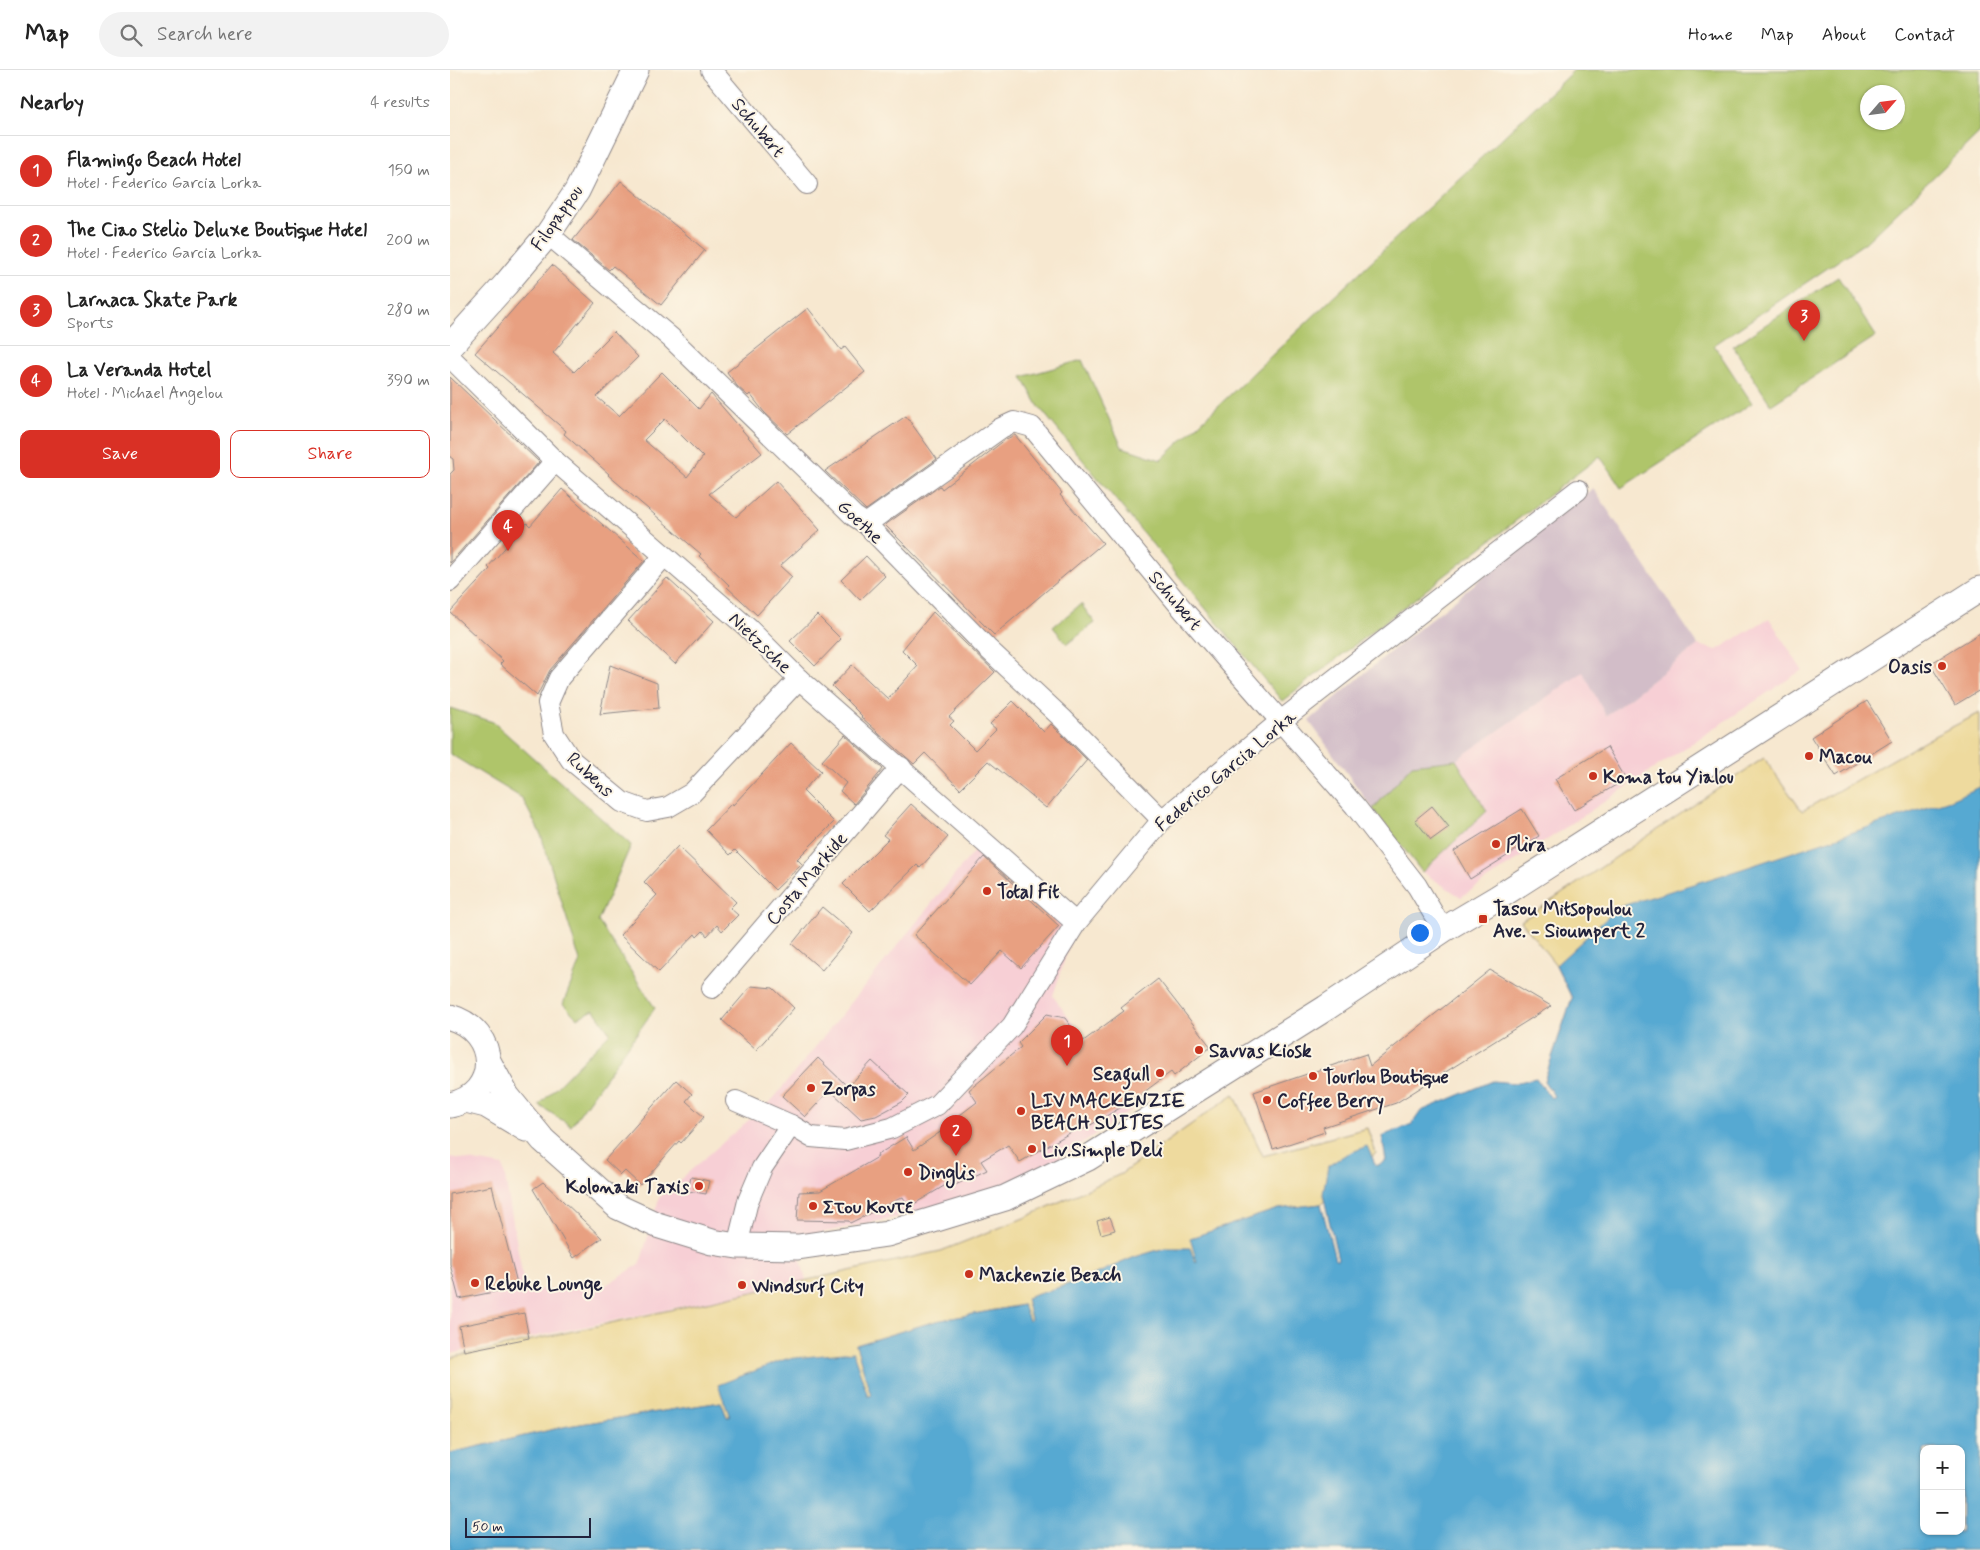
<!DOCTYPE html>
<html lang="en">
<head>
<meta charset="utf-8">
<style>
  :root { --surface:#fff; --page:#f2f2f2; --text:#222; --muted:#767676; --line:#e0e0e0; --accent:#d93025 }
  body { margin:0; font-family:Mynerve,sans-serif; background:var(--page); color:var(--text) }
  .controls { position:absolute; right:15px; bottom:15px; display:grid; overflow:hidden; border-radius:10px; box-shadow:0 1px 4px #0004 }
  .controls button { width:45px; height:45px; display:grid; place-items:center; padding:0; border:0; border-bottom:1px solid var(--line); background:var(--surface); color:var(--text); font:25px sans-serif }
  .compass { position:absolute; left:1410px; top:15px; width:45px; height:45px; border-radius:50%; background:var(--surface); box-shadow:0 1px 4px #0004; rotate:62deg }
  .scale { position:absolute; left:15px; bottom:12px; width:126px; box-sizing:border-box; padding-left:5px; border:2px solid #22223b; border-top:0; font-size:14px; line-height:18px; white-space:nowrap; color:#22223b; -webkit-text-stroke:4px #fcf5e5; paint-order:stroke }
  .you { position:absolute; left:969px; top:862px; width:18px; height:18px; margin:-12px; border:4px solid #fff; border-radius:50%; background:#1a73e8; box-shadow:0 0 0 8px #1a73e833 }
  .badge { display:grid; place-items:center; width:32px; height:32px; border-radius:50%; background:var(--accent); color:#fff; font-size:16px; font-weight:700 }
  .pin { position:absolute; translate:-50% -41px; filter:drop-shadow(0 1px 2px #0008) }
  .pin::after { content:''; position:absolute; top:26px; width:18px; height:15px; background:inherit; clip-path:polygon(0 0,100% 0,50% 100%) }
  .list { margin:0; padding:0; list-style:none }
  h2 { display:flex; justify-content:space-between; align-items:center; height:65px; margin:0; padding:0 20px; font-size:21px }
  h2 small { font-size:16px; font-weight:400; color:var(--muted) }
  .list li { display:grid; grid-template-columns:32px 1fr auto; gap:15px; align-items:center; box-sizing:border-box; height:70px; padding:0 20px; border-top:1px solid var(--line) }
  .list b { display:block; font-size:19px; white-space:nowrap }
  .list p { margin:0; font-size:16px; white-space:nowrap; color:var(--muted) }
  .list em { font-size:16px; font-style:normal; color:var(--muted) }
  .actions { display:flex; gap:10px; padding:15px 20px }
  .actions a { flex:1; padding:11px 0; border:1px solid var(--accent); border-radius:10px; text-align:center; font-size:18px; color:var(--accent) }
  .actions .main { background:var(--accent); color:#fff }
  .icon { flex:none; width:28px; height:28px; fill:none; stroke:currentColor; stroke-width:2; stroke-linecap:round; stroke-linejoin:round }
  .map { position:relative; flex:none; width:1530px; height:1480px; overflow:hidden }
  header { display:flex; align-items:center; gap:30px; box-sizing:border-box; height:70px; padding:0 25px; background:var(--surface); border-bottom:1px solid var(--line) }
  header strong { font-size:24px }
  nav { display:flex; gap:28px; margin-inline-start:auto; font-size:18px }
  .search { width:350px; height:45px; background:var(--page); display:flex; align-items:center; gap:12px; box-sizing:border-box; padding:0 18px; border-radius:28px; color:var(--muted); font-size:19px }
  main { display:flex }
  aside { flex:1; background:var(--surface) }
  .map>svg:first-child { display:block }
  .built { fill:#f7cfd5 }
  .industrial { fill:#d2bdc8 }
  .green { fill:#afc56a; stroke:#687452; fill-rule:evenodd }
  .sand { fill:#eeda9e; stroke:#887e6c }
  .water { fill:#57a9d2; stroke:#3c6686; fill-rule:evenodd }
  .building { fill:#e8a081; fill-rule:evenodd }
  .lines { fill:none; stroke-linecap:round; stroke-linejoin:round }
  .minor-casing { stroke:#8c8586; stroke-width:22 }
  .tertiary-casing { stroke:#8c8586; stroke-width:27 }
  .minor { stroke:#fff; stroke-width:20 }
  .tertiary { stroke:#fff; stroke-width:25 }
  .poi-dot { fill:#c8321e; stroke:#fcf5e5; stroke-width:2 }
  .labels { text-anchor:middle; stroke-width:4; stroke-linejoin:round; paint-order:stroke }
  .street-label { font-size:19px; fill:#22223b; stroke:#fcf5e5 }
  .poi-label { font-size:19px; font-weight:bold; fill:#22223b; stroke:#fcf5e5; text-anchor:start }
</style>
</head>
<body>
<header>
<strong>Map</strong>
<div class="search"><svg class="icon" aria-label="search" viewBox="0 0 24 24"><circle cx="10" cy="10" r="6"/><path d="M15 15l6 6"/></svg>Search here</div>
<nav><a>Home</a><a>Map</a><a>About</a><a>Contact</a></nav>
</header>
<main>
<aside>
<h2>Nearby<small>4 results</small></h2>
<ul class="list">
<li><span class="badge">1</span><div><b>Flamingo Beach Hotel</b><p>Hotel · Federico Garcia Lorka</p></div><em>150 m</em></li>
<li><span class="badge">2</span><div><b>The Ciao Stelio Deluxe Boutique Hotel</b><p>Hotel · Federico Garcia Lorka</p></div><em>200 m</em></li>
<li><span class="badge">3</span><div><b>Larnaca Skate Park</b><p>Sports</p></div><em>280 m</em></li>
<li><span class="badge">4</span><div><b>La Veranda Hotel</b><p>Hotel · Michael Angelou</p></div><em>390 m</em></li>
</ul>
<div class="actions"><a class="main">Save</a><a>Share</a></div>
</aside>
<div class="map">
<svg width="1530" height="1480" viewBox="0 0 1530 1480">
  <rect width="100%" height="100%" fill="#fcf5e5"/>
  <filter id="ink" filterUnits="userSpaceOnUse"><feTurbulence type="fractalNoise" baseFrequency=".02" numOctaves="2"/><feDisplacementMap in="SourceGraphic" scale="10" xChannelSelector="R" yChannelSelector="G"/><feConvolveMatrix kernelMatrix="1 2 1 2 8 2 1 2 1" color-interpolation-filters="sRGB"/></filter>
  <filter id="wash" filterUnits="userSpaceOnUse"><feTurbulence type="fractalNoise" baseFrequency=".0096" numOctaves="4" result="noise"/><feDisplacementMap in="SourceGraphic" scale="20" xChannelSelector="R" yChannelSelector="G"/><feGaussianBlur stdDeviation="1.12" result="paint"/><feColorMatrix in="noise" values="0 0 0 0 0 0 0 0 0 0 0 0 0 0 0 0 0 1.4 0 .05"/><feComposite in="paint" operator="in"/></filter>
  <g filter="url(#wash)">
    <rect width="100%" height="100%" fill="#f7e8d0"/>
    <g class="built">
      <polygon points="1319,548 1352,600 1011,827 972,802 1037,741 1006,690 1133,601 1156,646 1248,575 1267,580"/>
      <polygon points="533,770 626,853 603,926 684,1038 555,1125 346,1168 356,1211 0,1284 0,1087 53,1096 75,1220 151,1218 190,1194 209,1128 324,1028"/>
    </g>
    <polygon class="industrial" points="1143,418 1248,575 1156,646 1133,602 1006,690 962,695 923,739 859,651 923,596"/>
    <g class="green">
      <path d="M 1124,0 L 1530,0 L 1530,62 L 1416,172 L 1264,275 L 1302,333 L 1171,418 L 1150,386 L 832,631 L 589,337 L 572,307 L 632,290 L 672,377 L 711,390 ZM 1418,22 L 1448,22 L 1448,52 L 1418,52 Z"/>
      <polygon points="1388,207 1426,266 1321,335 1283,276"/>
      <polygon points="631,534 645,553 617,574 603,557"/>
      <polygon points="0,638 43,652 181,775 148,851 205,938 121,1056 89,1035 160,963 144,940 127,948 113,934 130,891 91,765 72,728 0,684"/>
      <path d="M 1006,690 L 1037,741 L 972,802 L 923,739 L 962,695 ZM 982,736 L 999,756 L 981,770 L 965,750 Z"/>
    </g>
    <g class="sand">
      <polygon points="1530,643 1530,766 1094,1011 1122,928 1106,895 1071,851 1314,688 1352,741 1486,665"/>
      <polygon points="784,1024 813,1086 917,1058 926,1083 871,1134 828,1139 741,1168 748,1192 715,1178 685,1187 632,1210 576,1228 581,1249 579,1251 572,1235 486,1251 406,1275 422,1326 277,1347 271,1332 118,1356 0,1383 0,1288 491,1181 574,1148 671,1104"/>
    </g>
    <path class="water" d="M 1530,717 L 1530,1480 L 0,1480 L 0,1383 L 118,1356 L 271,1332 L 277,1347 L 280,1347 L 268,1315 L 336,1289 L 403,1282 L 418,1326 L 421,1326 L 406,1275 L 486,1251 L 573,1235 L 579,1251 L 581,1249 L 576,1228 L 632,1210 L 685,1187 L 715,1178 L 740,1178 L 745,1191 L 747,1192 L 740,1168 L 828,1139 L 871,1134 L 885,1189 L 888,1189 L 873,1124 L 878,1096 L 895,1085 L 917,1076 L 926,1096 L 936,1091 L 932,1066 L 962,1054 L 971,1041 L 1043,1011 L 1065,1013 L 1086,1008 L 1101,1028 L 1104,1026 L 1094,1011 L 1122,928 L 1106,895 L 1169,837 L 1292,799 L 1500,730 ZM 1474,1379 L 1511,1379 L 1511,1461 L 1474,1461 Z"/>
    <g id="blocks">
      <g class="building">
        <polygon points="171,111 255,180 211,235 163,196 159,200 123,170"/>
        <path d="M 102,195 L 145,233 L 103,283 L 124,302 L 164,262 L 188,287 L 147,327 L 169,346 L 212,302 L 249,339 L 261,324 L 312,383 L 259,424 L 286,447 L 326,411 L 370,460 L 330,496 L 342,507 L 307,545 L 277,517 L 279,515 L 249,486 L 251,484 L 158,405 L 159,404 L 114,364 L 116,361 L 25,283 ZM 215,349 L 253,387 L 237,407 L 194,370 Z"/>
        <polygon points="358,238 391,280 395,277 415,302 337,364 314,342 300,324 298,326 287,316 277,302"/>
        <polygon points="0,307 89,392 0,493 0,404 4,400 3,389 0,387"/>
        <polygon points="456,346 487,389 416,440 375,401"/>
        <polygon points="565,365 612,423 610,425 653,473 544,565 435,455 490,416 492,419 556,369"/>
        <polygon points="112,419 194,491 100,600 87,626 50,594 53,591 0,542 40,499 38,497 77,453 80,456"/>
        <polygon points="416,486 435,506 410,530 391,510"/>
        <polygon points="217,508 264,551 225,594 178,551"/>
        <polygon points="483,542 545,602 499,647 504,651 500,655 525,680 546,659 540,654 563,631 594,662 601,654 637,690 596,738 538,691 510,719 475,683 464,694 411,647 412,646 382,616 402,595 438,629 468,596 452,580"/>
        <polygon points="367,545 391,569 365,596 340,571"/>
        <polygon points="1530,563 1530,620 1505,635 1480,594"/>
        <polygon points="160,595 207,613 209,638 150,644"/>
        <polygon points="1417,631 1442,671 1386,706 1361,667"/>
        <polygon points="395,665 433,699 404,734 390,721 396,713 372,691"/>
        <polygon points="341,673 371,701 353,721 384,752 347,789 352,794 325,820 285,780 280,785 256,760 282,733 283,735"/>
        <polygon points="1157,677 1176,709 1124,740 1105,709"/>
        <polygon points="461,734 498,767 470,798 467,795 420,841 393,814 438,769 433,765"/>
        <polygon points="982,736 999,757 981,770 965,750"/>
        <polygon points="1072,739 1089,766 1020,809 1004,781"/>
        <polygon points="228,776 286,832 280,838 288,845 272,861 267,855 257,866 253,861 247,867 245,864 209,902 170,865 207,825 194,812"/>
        <polygon points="534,787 609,856 571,898 552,881 520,915 464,865"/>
        <polygon points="372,837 403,863 372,900 342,874"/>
        <polygon points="1040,900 1101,936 946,1033 873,1057 875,1062 823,1079 804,1022 916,984 920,996"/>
        <polygon points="708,909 761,977 724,1006 721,1002 682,1031 632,1060 630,1057 570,1092 558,1075 531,1091 537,1100 501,1117 499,1113 459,1137 453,1127 400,1153 399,1151 347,1150 349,1122 370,1121 428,1087 427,1085 456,1067 464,1080 508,1050 506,1048 527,1032 519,1020 571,977 568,973 597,944 615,948 632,972 674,941 671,938"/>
        <polygon points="301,916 323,918 344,938 306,980 272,950"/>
        <polygon points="368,988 398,1017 422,991 459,1025 452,1032 426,1046 411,1049 380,1020 355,1047 332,1026"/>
        <polygon points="226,1010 242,1024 236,1031 254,1047 231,1073 229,1071 190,1115 175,1101 171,1105 155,1090"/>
        <polygon points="241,1107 259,1111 256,1124 238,1121"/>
        <polygon points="93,1112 152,1168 124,1188 83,1119"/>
        <polygon points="42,1116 68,1217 9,1229 0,1194 0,1124"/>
        <polygon points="660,1147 665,1160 651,1164 647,1151"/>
        <polygon points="74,1243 79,1268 14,1281 9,1256"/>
      </g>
    </g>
  </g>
  <g filter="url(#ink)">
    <use href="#blocks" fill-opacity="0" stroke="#8c8586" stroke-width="1"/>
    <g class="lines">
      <g class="minor-casing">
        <g id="minor">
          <polyline points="261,0 357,114"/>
          <polyline points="98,164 221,268 404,446 416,454 537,578 612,648 712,750"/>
          <polyline points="0,287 105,391 298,558 349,609 626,853"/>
          <polyline points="416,454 551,358 564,352 582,357 734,541 905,736 967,816 993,860"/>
          <polyline points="214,486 109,608 98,633 104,664 121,690 172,732 197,741 218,737 242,723 349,609"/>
          <polyline points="0,511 105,391"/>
          <polyline points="262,918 451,697"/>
          <polyline points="286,1031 341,1055"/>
          <polyline points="287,1176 298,1131 312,1098 341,1055 361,1067 395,1070 442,1058 487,1035 562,956 626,853 712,750 831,651 1128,420"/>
        </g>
      </g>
      <g class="tertiary-casing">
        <g id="tertiary">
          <polyline points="0,276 56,214 98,164 127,121 186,0"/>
          <path d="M 0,947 C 49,961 51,1025 0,1035"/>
          <polyline points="38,991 57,1026 93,1070 168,1137 207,1155 262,1172 287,1176 348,1177 437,1164 555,1128 638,1088 876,938 993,860 1047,828 1530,519"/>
          <polyline points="16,1030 36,1035 76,1059"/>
        </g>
      </g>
      <use href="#minor" class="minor"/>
      <use href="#tertiary" class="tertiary"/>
    </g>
  </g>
  <g class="poi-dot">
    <circle cx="1492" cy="596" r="5"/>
    <circle cx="1359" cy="686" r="5"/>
    <circle cx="1143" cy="706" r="5"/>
    <circle cx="1046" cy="774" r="5"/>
    <circle cx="537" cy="821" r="5"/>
    <rect x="1028" y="844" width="10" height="10" rx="2.5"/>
    <circle cx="749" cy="980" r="5"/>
    <circle cx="710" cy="1003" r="5"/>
    <circle cx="863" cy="1006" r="5"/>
    <circle cx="361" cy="1018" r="5"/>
    <circle cx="817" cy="1030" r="5"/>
    <circle cx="571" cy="1041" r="5"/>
    <circle cx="582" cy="1079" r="5"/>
    <circle cx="458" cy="1102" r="5"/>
    <circle cx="249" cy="1116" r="5"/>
    <circle cx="363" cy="1136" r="5"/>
    <circle cx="519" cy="1204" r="5"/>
    <circle cx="25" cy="1213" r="5"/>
    <circle cx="292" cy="1215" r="5"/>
  </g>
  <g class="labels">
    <g class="street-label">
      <text transform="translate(309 57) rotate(50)" y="7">Schubert</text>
      <text transform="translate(106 147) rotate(-55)" y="7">Filopappou</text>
      <text transform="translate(411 451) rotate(43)" y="7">Goethe</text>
      <text transform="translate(726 530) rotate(50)" y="7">Schubert</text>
      <text transform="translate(311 572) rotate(44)" y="7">Nietzsche</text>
      <text transform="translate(775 700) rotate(-40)" y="7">Federico Garcia Lorka</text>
      <text transform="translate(141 704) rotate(43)" y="7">Rubens</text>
      <text transform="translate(356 808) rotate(-50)" y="7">Costa Markide</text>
    </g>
    <g class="poi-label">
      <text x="1482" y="603" text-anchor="end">Oasis</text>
      <text x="1369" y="693">Macou</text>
      <text x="1153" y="713">Koma tou Yialou</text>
      <text x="1056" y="781">Plira</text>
      <text x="547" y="828">Total Fit</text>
      <text x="1043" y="845">Tasou Mitsopoulou<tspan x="1043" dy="22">Ave. - Sioumpert 2</tspan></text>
      <text x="759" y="987">Savvas Kiosk</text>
      <text x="700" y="1010" text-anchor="end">Seagull</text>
      <text x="873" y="1013">Tourlou Boutique</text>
      <text x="371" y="1025">Zorpas</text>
      <text x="581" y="1037">LIV MACKENZIE<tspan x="581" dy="22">BEACH SUITES</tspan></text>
      <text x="827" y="1037">Coffee Berry</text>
      <text x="592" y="1086">Liv.Simple Deli</text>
      <text x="468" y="1109">Dinglis</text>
      <text x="239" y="1123" text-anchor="end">Kolonaki Taxis</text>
      <text x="373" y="1143">Στου Κοντε</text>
      <text x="529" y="1211">Mackenzie Beach</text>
      <text x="35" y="1220">Rebuke Lounge</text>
      <text x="302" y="1222">Windsurf City</text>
    </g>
  </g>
</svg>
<div class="controls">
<button>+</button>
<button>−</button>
</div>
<svg class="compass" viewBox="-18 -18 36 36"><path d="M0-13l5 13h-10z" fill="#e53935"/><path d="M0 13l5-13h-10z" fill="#767676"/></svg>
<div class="scale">50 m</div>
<div class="you"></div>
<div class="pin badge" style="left:617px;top:996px">1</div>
<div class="pin badge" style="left:506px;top:1086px">2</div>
<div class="pin badge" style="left:1354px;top:271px">3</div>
<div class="pin badge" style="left:58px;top:481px">4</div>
</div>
</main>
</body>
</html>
